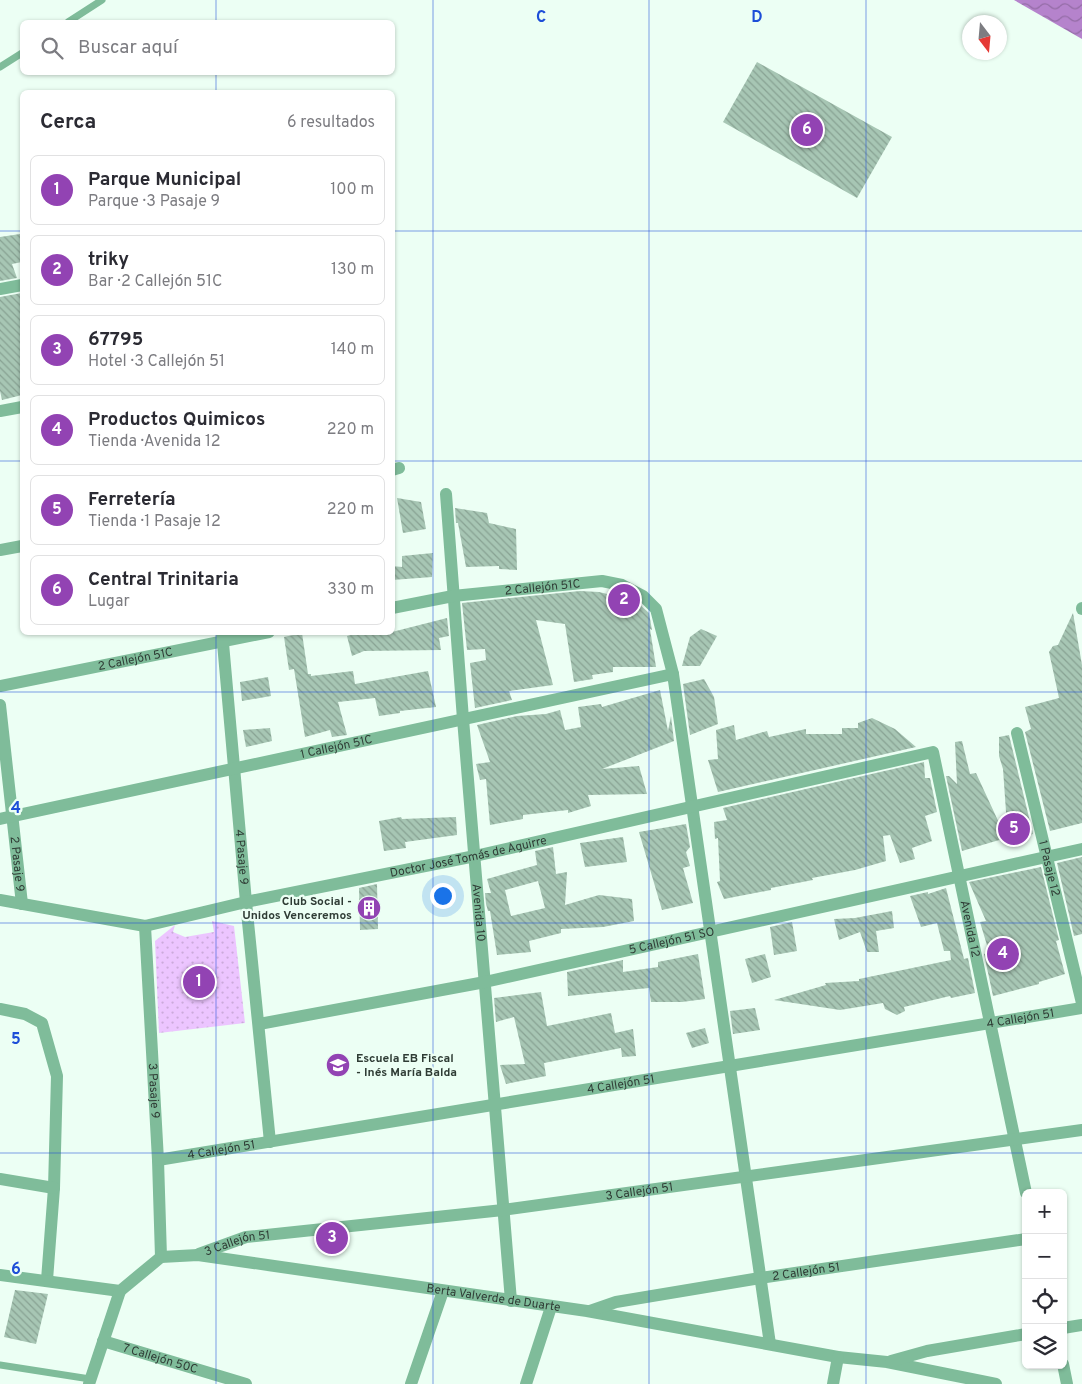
<!DOCTYPE html>
<html lang="es">
<head>
<meta charset="utf-8">
<style>
  :root { --surface:#fff; --page:#f2f2f3; --text:#2b2b33; --muted:#7c7c81; --line:#e1e1e2; --accent:#9243b3 }
  body { margin:0; font-family:Overpass,sans-serif; background:var(--page); color:var(--text) }
  .controls { position:absolute; right:15px; bottom:15px; display:grid; overflow:hidden; border-radius:8px; box-shadow:0 1px 4px #0004 }
  .controls button { width:45px; height:45px; display:grid; place-items:center; padding:0; border:0; border-bottom:1px solid var(--line); background:var(--surface); color:var(--text); font:25px sans-serif }
  .compass { position:absolute; left:962px; top:15px; width:45px; height:45px; border-radius:50%; background:var(--surface); box-shadow:0 1px 4px #0004; rotate:164deg }
  .you { position:absolute; left:442px; top:895px; width:18px; height:18px; margin:-12px; border:4px solid #fff; border-radius:50%; background:#1a73e8; box-shadow:0 0 0 8px #1a73e833 }
  .badge { display:grid; place-items:center; width:32px; height:32px; border-radius:50%; background:var(--accent); color:#fff; font-size:16px; font-weight:700 }
  .pin { position:absolute; translate:-50% -50%; border:2px solid #fff; box-shadow:0 1px 5px #0006 }
  .list { margin:0; padding:0; list-style:none }
  h2 { display:flex; justify-content:space-between; align-items:center; height:65px; margin:0; padding:0 20px; font-size:21px }
  h2 small { font-size:16px; font-weight:400; color:var(--muted) }
  .list li { display:grid; grid-template-columns:32px 1fr auto; gap:15px; align-items:center; box-sizing:border-box; height:70px; margin:0 10px 10px; padding:0 10px; border:1px solid var(--line); border-radius:8px }
  .list b { display:block; font-size:19px; white-space:nowrap }
  .list p { margin:0; font-size:16px; white-space:nowrap; color:var(--muted) }
  .list em { font-size:16px; font-style:normal; color:var(--muted) }
  .icon { flex:none; width:28px; height:28px; fill:none; stroke:currentColor; stroke-width:2; stroke-linecap:round; stroke-linejoin:round }
  .map { position:relative; flex:none; width:1082px; height:1384px; overflow:hidden }
  .search { position:absolute; background:var(--surface); box-shadow:0 1px 4px #0004; left:20px; top:20px; width:375px; height:55px; display:flex; align-items:center; gap:12px; box-sizing:border-box; padding:0 18px; border-radius:8px; color:var(--muted); font-size:19px }
  .panel { position:absolute; background:var(--surface); box-shadow:0 1px 4px #0004; left:20px; top:90px; width:375px; height:545px; border-radius:8px }
  .map>svg:first-child { display:block }
  .green { fill:url(#green-dots) }
  .water { fill:url(#water-waves) }
  .building { fill:url(#building-back-hatch); fill-rule:evenodd }
  .lines { fill:none; stroke-linecap:round; stroke-linejoin:round }
  .lane { stroke:#7fbc9a; stroke-width:7 }
  .street { stroke:#7fbc9a; stroke-width:12 }
  .grid { fill:none; stroke:#1d4ed8; stroke-width:1; stroke-opacity:0.55 }
  .labels { text-anchor:middle; stroke-width:4.5; stroke-linejoin:round; paint-order:stroke }
  .street-label { font-size:12px; fill:#2f3c35; stroke:#ecfff4 }
  .poi-label { font-size:12px; font-weight:bold; fill:#2f3c35; stroke:#ecfff4; text-anchor:end }
  .grid-label { font-size:16px; text-anchor:middle; font-weight:bold; fill:#1d4ed8; stroke:#ecfff4; stroke-width:4.5; stroke-linejoin:round; paint-order:stroke }
</style>
</head>
<body>
<div class="map">
<svg width="1082" height="1384" viewBox="0 0 1082 1384">
  <defs>
    <pattern id="green-dots" width="8" height="8" patternUnits="userSpaceOnUse" patternTransform="scale(1.25)"><rect width="8" height="8" fill="#ecc5ff"/><path d="M2 2h.1M6 6h.1" fill="none" stroke="#cbaadb" stroke-width="1.8" stroke-linecap="round"/></pattern>
    <pattern id="water-waves" width="16" height="10" patternUnits="userSpaceOnUse" patternTransform="scale(1.25)"><rect width="16" height="10" fill="#b583cc"/><path d="M0 5q4-4 8 0t8 0" fill="none" stroke="#946ca6"/></pattern>
    <pattern id="building-back-hatch" width="6" height="6" patternUnits="userSpaceOnUse" patternTransform="scale(1.25)"><rect width="6" height="6" fill="#a7c6b4"/><path d="M-1 5l2 2M0 0l6 6M5-1l2 2" fill="none" stroke="#88a293"/></pattern>
  </defs>
  <rect width="100%" height="100%" fill="#ecfff4"/>
  <polygon class="green" points="212,921 234,926 245,1023 159,1033 155,941 175,925 173,932 185,937 214,932"/>
  <polygon class="water" points="1014,0 1082,0 1082,39"/>
  <g class="building">
    <polygon points="757,62 892,137 857,198 723,122"/>
    <polygon points="20,234 22,243 22,262 12,264 17,278 0,281 0,237"/>
    <polygon points="22,293 22,395 2,400 0,391 0,297"/>
    <polygon points="397,498 421,502 426,529 403,533"/>
    <polygon points="455,508 487,513 489,523 516,529 517,570 499,569 499,566 466,567 458,523 456,523"/>
    <polygon points="433,553 432,577 392,580 392,566 402,567 402,556"/>
    <polygon points="580,591 599,592 632,600 638,603 649,613 652,630 650,629 656,667 613,667 613,672 592,675 593,679 574,682 565,624 536,620 553,685 509,691 512,700 475,708 470,663 486,660 485,649 467,650 462,603"/>
    <polygon points="1073,613 1082,665 1082,823 1050,831 1025,732 1031,729 1025,707 1059,698 1049,652 1053,646 1058,645"/>
    <polygon points="447,618 449,636 439,638 441,650 364,651 352,656 347,636 363,632 392,632"/>
    <polygon points="701,629 717,636 700,666 682,666 690,637"/>
    <polygon points="302,633 308,674 311,674 311,676 353,671 355,684 428,671 436,707 400,711 400,713 379,716 375,698 338,702 347,735 332,737 330,730 305,737 294,669 289,670 284,637"/>
    <polygon points="268,677 271,696 242,701 240,682"/>
    <polygon points="704,679 714,697 718,724 690,735 683,684"/>
    <polygon points="660,690 668,731 671,716 674,741 602,769 639,766 647,794 588,795 591,806 568,813 568,810 523,815 523,819 490,825 486,779 480,780 476,764 490,762 477,725 517,716 546,714 560,710 565,730 581,727 578,707 601,704 602,707"/>
    <polygon points="872,718 895,729 916,747 718,792 708,760 718,759 716,730 734,725 736,740 767,731 769,737 806,729 806,734 842,734 842,728 858,728 858,723"/>
    <polygon points="270,728 272,741 246,747 243,730"/>
    <polygon points="1009,735 1033,834 1008,840 1003,769 999,756 999,737"/>
    <polygon points="962,741 970,774 976,773 1006,838 962,851 946,776 949,776 957,784 955,742"/>
    <polygon points="924,762 925,778 930,778 937,812 925,816 932,841 912,848 915,859 900,863 890,835 883,836 886,861 855,870 812,878 813,880 771,888 771,890 724,899 717,882 720,881 718,838 715,839 714,822 727,820 723,808"/>
    <polygon points="401,817 402,819 456,817 457,835 405,842 406,848 384,851 379,821"/>
    <polygon points="686,824 690,847 686,852 690,866 683,868 693,903 662,910 639,832"/>
    <polygon points="623,837 627,862 585,867 580,843"/>
    <path d="M 553,847 L 556,874 L 567,872 L 565,905 L 599,895 L 632,899 L 634,921 L 603,927 L 561,929 L 561,933 L 529,941 L 531,952 L 497,955 L 490,911 L 488,911 L 486,904 L 485,893 L 491,893 L 487,879 L 537,865 L 535,851 ZM 538,881 L 545,908 L 511,916 L 505,890 Z"/>
    <polygon points="1082,857 1082,934 1074,936 1057,863"/>
    <polygon points="1041,867 1059,940 1056,941 1065,974 1039,982 1039,984 993,996 984,954 989,952 980,922 986,921 969,882"/>
    <polygon points="377,884 378,929 360,930 359,888"/>
    <polygon points="946,888 964,959 968,958 975,993 951,998 950,996 904,1007 905,1011 897,1015 885,1009 883,1003 840,1010 774,1000 826,985 825,983 859,981 859,979 951,960 950,951 944,951 937,923 921,927 910,896 928,892 928,894"/>
    <polygon points="892,911 894,928 876,931 879,952 867,952 860,932 839,940 834,919 855,918"/>
    <polygon points="792,922 797,951 774,955 770,927"/>
    <polygon points="698,954 705,999 682,1002 651,1002 649,988 568,996 567,972 623,960 623,972 658,967 658,962"/>
    <polygon points="765,954 771,977 752,983 745,959"/>
    <polygon points="541,992 547,1026 611,1013 615,1033 633,1029 636,1056 622,1057 621,1048 544,1063 546,1076 506,1084 500,1065 525,1064 514,1017 496,1022 494,998"/>
    <polygon points="755,1008 760,1030 733,1034 730,1011"/>
    <polygon points="705,1028 709,1043 692,1048 686,1033"/>
    <polygon points="15,1290 48,1294 36,1344 4,1337"/>
  </g>
  <g class="lines">
    <g class="lane">
      <polyline points="68,22 102,0"/>
      <polyline points="0,67 22,53"/>
      <polyline points="0,1365 90,1379"/>
    </g>
    <g class="street">
      <polyline points="0,289 22,285"/>
      <polyline points="0,411 22,407"/>
      <polyline points="392,470 399,468"/>
      <path id="s1" d="M 446,494 L 463,719 L 511,1301"/>
      <polyline points="0,550 22,546"/>
      <path id="s2" d="M 392,608 L 453,596 L 602,581 L 622,585 L 643,596 L 656,609 L 673,674 L 770,1344"/>
      <polyline points="1082,608 1082,609"/>
      <path id="s3" d="M 222,632 L 246,902 L 270,1142"/>
      <path id="s4" d="M 0,686 L 269,632"/>
      <path id="s5" d="M 0,705 L 22,904"/>
      <path id="s6" d="M 1017,733 L 1082,1003"/>
      <path id="s7" d="M 0,819 L 673,674"/>
      <path id="s8" d="M 0,900 L 145,926 L 246,902 L 475,856 L 933,752 L 1026,1193"/>
      <path id="s9" d="M 145,926 L 158,1160 L 161,1257"/>
      <polyline points="0,1009 25,1014 42,1023 57,1076 54,1188 47,1280"/>
      <path id="s10" d="M 259,1024 L 485,982 L 1082,849"/>
      <path id="s11" d="M 158,1160 L 1082,1008"/>
      <polyline points="0,1179 54,1188"/>
      <path id="s12" d="M 199,1254 L 246,1237 L 503,1210 L 1082,1130"/>
      <path id="s13" d="M 0,1275 L 120,1291 L 161,1257 L 198,1255 L 587,1311 L 838,1357 L 887,1362 L 996,1384"/>
      <path id="s14" d="M 590,1311 L 616,1302 L 760,1278 L 1026,1239"/>
      <polyline points="1063,1328 1082,1325"/>
      <path id="s15" d="M 103,1341 L 246,1384"/>
      <polyline points="891,1361 927,1351 1026,1334"/>
      <polyline points="1063,1364 1067,1384"/>
      <polyline points="89,1384 120,1291"/>
      <polyline points="411,1384 443,1291"/>
      <polyline points="526,1384 551,1307"/>
      <polyline points="833,1384 838,1357"/>
    </g>
  </g>
  <path class="grid" d="M 216,0 L 216,22M 433,0 L 433,1384M 649,0 L 649,1384M 866,0 L 866,1384M 216,72 L 216,92M 0,231 L 22,231M 392,231 L 1082,231M 0,461 L 22,461M 392,461 L 1082,461M 216,632 L 216,1384M 0,692 L 1082,692M 0,923 L 1082,923M 0,1153 L 1082,1153"/>
  <defs>
    <g id="building-disc" transform="scale(1.25)"><circle r="9.5" fill="#9243b3" stroke="#ecfff4"/><path d="M-4-6H4V6H1V3H-1V6H-4ZM-2.5-4.3h1.7v1.8h-1.7ZM.8-4.3h1.7v1.8H.8ZM-2.5-1h1.7V.8h-1.7ZM.8-1h1.7V.8H.8Z" fill="#fff"/></g>
    <g id="school-disc" transform="scale(1.25)"><circle r="9.5" fill="#9243b3" stroke="#ecfff4"/><path d="M0-5L7-2L0 1L-7-2ZM-4 1L0 2.5L4 1V4Q0 6-4 4Z" fill="#fff"/></g>
  </defs>
  <g fill-rule="evenodd">
    <use href="#building-disc" x="369" y="908"/>
    <use href="#school-disc" x="338" y="1065"/>
  </g>
  <g class="labels">
    <g class="street-label">
      <text dy="4" stroke="none"><textPath href="#s2" startOffset="152">2 Callejón 51C</textPath></text>
      <text dy="4" stroke="none"><textPath href="#s4" startOffset="138">2 Callejón 51C</textPath></text>
      <text dy="4" stroke="none"><textPath href="#s7" startOffset="344">1 Callejón 51C</textPath></text>
      <text dy="4" stroke="none"><textPath href="#s8" startOffset="478">Doctor José Tomás de Aguirre</textPath></text>
      <text dy="4" stroke="none"><textPath href="#s3" startOffset="226">4 Pasaje 9</textPath></text>
      <text dy="4" stroke="none"><textPath href="#s5" startOffset="160">2 Pasaje 9</textPath></text>
      <text dy="4" stroke="none"><textPath href="#s6" startOffset="139">1 Pasaje 12</textPath></text>
      <text dy="4" stroke="none"><textPath href="#s1" startOffset="420">Avenida 10</textPath></text>
      <text dy="4" stroke="none"><textPath href="#s8" startOffset="1135">Avenida 12</textPath></text>
      <text dy="4" stroke="none"><textPath href="#s10" startOffset="421">5 Callejón 51 SO</textPath></text>
      <text dy="4" stroke="none"><textPath href="#s11" startOffset="874">4 Callejón 51</textPath></text>
      <text dy="4" stroke="none"><textPath href="#s11" startOffset="469">4 Callejón 51</textPath></text>
      <text dy="4" stroke="none"><textPath href="#s9" startOffset="165">3 Pasaje 9</textPath></text>
      <text dy="4" stroke="none"><textPath href="#s11" startOffset="64">4 Callejón 51</textPath></text>
      <text dy="4" stroke="none"><textPath href="#s12" startOffset="446">3 Callejón 51</textPath></text>
      <text dy="4" stroke="none"><textPath href="#s12" startOffset="40">3 Callejón 51</textPath></text>
      <text dy="4" stroke="none"><textPath href="#s14" startOffset="220">2 Callejón 51</textPath></text>
      <text dy="4" stroke="none"><textPath href="#s13" startOffset="510">Berta Valverde de Duarte</textPath></text>
      <text dy="4" stroke="none"><textPath href="#s15" startOffset="60">7 Callejón 50C</textPath></text>
    </g>
    <g class="poi-label">
      <text x="352" y="905">Club Social -<tspan x="352" dy="14">Unidos Venceremos</tspan></text>
      <text x="356" y="1062" text-anchor="start">Escuela EB Fiscal<tspan x="356" dy="14">- Inés María Balda</tspan></text>
    </g>
  </g>
  <g class="grid-label">
    <text x="541" y="22">C</text>
    <text x="757" y="22">D</text>
    <text x="16" y="813">4</text>
    <text x="16" y="1044">5</text>
    <text x="16" y="1274">6</text>
  </g>
</svg>
<div class="controls">
<button>+</button>
<button>−</button>
<button><svg class="icon" aria-label="locate" viewBox="0 0 24 24"><circle cx="12" cy="12" r="6"/><path d="M12 2v4M12 18v4M2 12h4M18 12h4"/></svg></button>
<button><svg class="icon" aria-label="layers" viewBox="0 0 24 24"><path d="M12 4l9 5-9 5-9-5zM3 14l9 5 9-5"/></svg></button>
</div>
<svg class="compass" viewBox="-18 -18 36 36"><path d="M0-13l5 13h-10z" fill="#e53935"/><path d="M0 13l5-13h-10z" fill="#7c7c81"/></svg>
<div class="you"></div>
<div class="pin badge" style="left:199px;top:982px">1</div>
<div class="pin badge" style="left:624px;top:600px">2</div>
<div class="pin badge" style="left:332px;top:1238px">3</div>
<div class="pin badge" style="left:1003px;top:954px">4</div>
<div class="pin badge" style="left:1014px;top:829px">5</div>
<div class="pin badge" style="left:807px;top:130px">6</div>
<div class="search"><svg class="icon" aria-label="search" viewBox="0 0 24 24"><circle cx="10" cy="10" r="6"/><path d="M15 15l6 6"/></svg>Buscar aquí</div>
<section class="panel">
<h2>Cerca<small>6 resultados</small></h2>
<ul class="list">
<li><span class="badge">1</span><div><b>Parque Municipal</b><p>Parque · 3 Pasaje 9</p></div><em>100 m</em></li>
<li><span class="badge">2</span><div><b>triky</b><p>Bar · 2 Callejón 51C</p></div><em>130 m</em></li>
<li><span class="badge">3</span><div><b>67795</b><p>Hotel · 3 Callejón 51</p></div><em>140 m</em></li>
<li><span class="badge">4</span><div><b>Productos Quimicos</b><p>Tienda · Avenida 12</p></div><em>220 m</em></li>
<li><span class="badge">5</span><div><b>Ferretería</b><p>Tienda · 1 Pasaje 12</p></div><em>220 m</em></li>
<li><span class="badge">6</span><div><b>Central Trinitaria</b><p>Lugar</p></div><em>330 m</em></li>
</ul>
</section>
</div>
</body>
</html>
